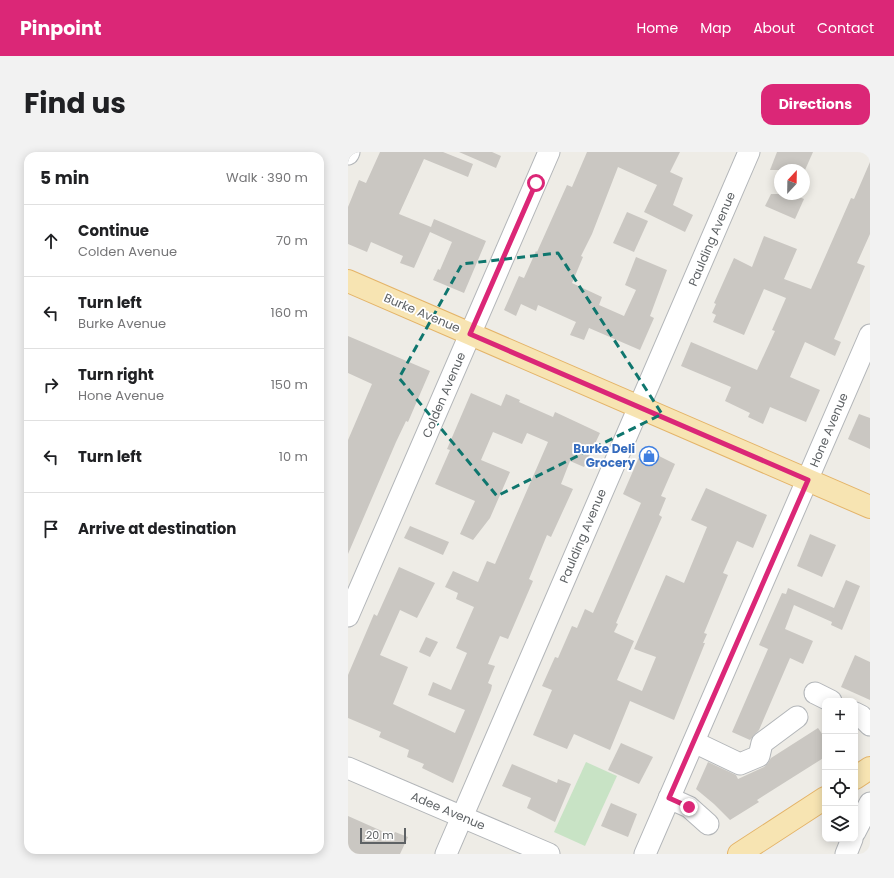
<!DOCTYPE html>
<html lang="en">
<head>
<meta charset="utf-8">
<style>
  :root { --surface:#fff; --page:#f2f2f2; --text:#202124; --muted:#757577; --line:#e0e0e0; --accent:#db2777 }
  body { margin:0; font-family:Poppins,sans-serif; background:var(--page); color:var(--text) }
  .controls { position:absolute; right:12px; bottom:12px; display:grid; overflow:hidden; border-radius:8px; box-shadow:0 2px 10px #0003 }
  .controls button { width:36px; height:36px; display:grid; place-items:center; padding:0; border:0; border-bottom:1px solid var(--line); background:var(--surface); color:var(--text); font:20px sans-serif }
  .compass { position:absolute; left:426px; top:12px; width:36px; height:36px; border-radius:50%; background:var(--surface); box-shadow:0 2px 10px #0003; rotate:22deg }
  .scale { position:absolute; left:12px; bottom:10px; width:46px; box-sizing:border-box; padding-left:4px; border:2px solid #5e6265; border-top:0; font-size:11px; line-height:14px; white-space:nowrap; color:#5e6265; -webkit-text-stroke:3px #fff; paint-order:stroke }
  .stop { position:absolute; width:12px; height:12px; margin:-9px; border:3px solid #db2777; border-radius:50%; background:#fff }
  .stop.end { background:#db2777; border-color:#fff; box-shadow:0 1px 4px #0008 }
  .list { margin:0; padding:0; list-style:none }
  h2 { display:flex; justify-content:space-between; align-items:center; height:52px; margin:0; padding:0 16px; font-size:17px }
  h2 small { font-size:13px; font-weight:400; color:var(--muted) }
  .list li { display:grid; grid-template-columns:26px 1fr auto; gap:12px; align-items:center; box-sizing:border-box; height:72px; padding:0 16px; border-top:1px solid var(--line) }
  .list b { display:block; font-size:15px; white-space:nowrap }
  .list p { margin:0; font-size:13px; white-space:nowrap; color:var(--muted) }
  .list em { font-size:13px; font-style:normal; color:var(--muted) }
  .icon { flex:none; width:22px; height:22px; fill:none; stroke:currentColor; stroke-width:2; stroke-linecap:round; stroke-linejoin:round }
  .map { position:relative; flex:none; width:522px; height:702px; overflow:hidden; border-radius:12px }
  header { display:flex; align-items:center; gap:24px; box-sizing:border-box; height:56px; padding:0 20px; background:var(--accent); color:#fff }
  header strong { font-size:19px }
  nav { display:flex; gap:22px; margin-inline-start:auto; font-size:14px }
  .intro { display:flex; align-items:center; justify-content:space-between; box-sizing:border-box; height:96px; padding:0 24px }
  h1 { margin:0; font-size:28px }
  .button { padding:10px 18px; border-radius:12px; background:var(--accent); color:#fff; font-size:14px; font-weight:700 }
  main { display:flex; gap:24px; padding:0 24px }
  aside { flex:1; background:var(--surface); border-radius:12px; box-shadow:0 2px 10px #0003 }
  .map>svg:first-child { display:block }
  .green { fill:#c8e3c5 }
  .building { fill:#cac7c2 }
  .lines { fill:none; stroke-linecap:round; stroke-linejoin:round }
  .minor-casing { stroke:#b3b6b9; stroke-width:23 }
  .major-casing { stroke:#e4b469; stroke-width:24 }
  .minor { stroke:#fff; stroke-width:21 }
  .major { stroke:#f7e4b2; stroke-width:22 }
  .route { stroke:#db2777; stroke-width:5 }
  .marked { fill:none; stroke:#0f766e; stroke-width:3; stroke-dasharray:8 5; stroke-linejoin:round }
  .labels { text-anchor:middle; stroke-width:3.5; stroke-linejoin:round; paint-order:stroke }
  .street-label { font-size:12px; fill:#5e6265; stroke:#fff }
  .shop-label { font-size:12px; font-weight:bold; fill:#366cbe; stroke:#fff; text-anchor:end }
</style>
</head>
<body>
<header>
<strong>Pinpoint</strong>
<nav><a>Home</a><a>Map</a><a>About</a><a>Contact</a></nav>
</header>
<div class="intro"><h1>Find us</h1><a class="button">Directions</a></div>
<main>
<aside>
<h2>5 min<small>Walk · 390 m</small></h2>
<ul class="list">
<li><svg class="icon" aria-label="ahead" viewBox="0 0 24 24"><path d="M12 20V5M6 11l6-6 6 6"/></svg><div><b>Continue</b><p>Colden Avenue</p></div><em>70 m</em></li>
<li><svg class="icon" aria-label="left" viewBox="0 0 24 24"><path d="M17 20v-9H6M10 6l-5 5 5 5"/></svg><div><b>Turn left</b><p>Burke Avenue</p></div><em>160 m</em></li>
<li><svg class="icon" aria-label="right" viewBox="0 0 24 24"><path d="M7 20v-9h11M14 6l5 5-5 5"/></svg><div><b>Turn right</b><p>Hone Avenue</p></div><em>150 m</em></li>
<li><svg class="icon" aria-label="left" viewBox="0 0 24 24"><path d="M17 20v-9H6M10 6l-5 5 5 5"/></svg><div><b>Turn left</b></div><em>10 m</em></li>
<li><svg class="icon" aria-label="arrive" viewBox="0 0 24 24"><path d="M6 21V4h12l-3 4 3 4H6"/></svg><div><b>Arrive at destination</b></div></li>
</ul>
</aside>
<div class="map">
<svg width="522" height="702" viewBox="0 0 522 702">
  <rect width="100%" height="100%" fill="#eeece6"/>
  <polygon class="green" points="238,610 269,624 237,694 206,680"/>
  <g class="building">
    <polygon points="32,0 95,0 125,12 120,25 76,7 51,62 83,75 86,67 138,89 116,141 85,128 90,117 92,118 104,90 82,80 66,116 52,111 55,104 23,90 19,100 0,92 0,55 11,28 18,31"/>
    <polygon points="111,0 144,0 153,4 148,16"/>
    <polygon points="239,0 332,0 322,20 335,26 325,53 345,63 337,80 296,60 309,33 270,15 244,82 233,104 235,105 224,131 254,145 251,153 276,164 288,138 277,133 288,105 319,118 302,164 306,166 292,198 241,176 236,188 222,183 228,170 190,153 188,159 173,152 168,164 156,158 171,124 176,126 188,99 189,100 219,33 224,35"/>
    <polygon points="429,0 465,0 457,18 422,18"/>
    <polygon points="522,10 522,82 509,111 517,114 486,187 493,190 487,204 457,190 442,225 472,238 458,270 422,255 415,272 400,265 402,261 377,249 383,235 333,214 343,190 409,218 427,179 424,178 438,146 416,137 396,183 365,170 368,163 364,161 368,152 366,151 386,106 404,115 416,84 449,97 436,127 463,137 503,46 506,47"/>
    <polygon points="423,42 444,42 456,47 447,67 417,54"/>
    <polygon points="279,60 300,69 286,100 265,91"/>
    <polygon points="0,184 82,219 60,270 58,269 48,290 0,402 0,288 24,232 0,221"/>
    <polygon points="123,241 153,254 158,242 172,248 171,250 205,265 207,260 252,281 236,315 222,309 213,332 225,337 203,385 199,383 181,427 185,429 160,487 152,484 140,512 147,514 140,531 144,533 143,538 105,631 74,616 76,612 59,605 61,598 31,585 33,580 0,566 0,523 26,462 29,464 51,415 87,431 69,466 52,458 32,503 60,515 45,552 107,581 117,558 80,543 85,530 103,538 119,501 108,496 126,455 108,447 110,441 97,435 105,419 130,430 139,409 147,412 200,290 179,281 174,292 145,280 133,308 162,320 142,366 125,388 112,382 127,349 87,332 102,298 99,297"/>
    <polygon points="511,262 522,266 522,297 500,287"/>
    <polygon points="295,296 327,312 313,344 318,346 311,363 314,365 268,471 270,472 266,480 286,489 269,528 294,539 308,505 286,497 318,423 336,431 359,375 343,368 358,336 419,363 405,396 389,389 375,421 380,423 356,481 359,482 355,491 357,491 326,568 282,549 262,598 226,582 219,597 185,583 204,538 194,534 207,505 210,506 224,474 229,476 237,457 245,461 293,351 275,342"/>
    <polygon points="62,374 101,390 95,403 56,386"/>
    <polygon points="462,382 488,393 474,425 449,414"/>
    <polygon points="498,428 512,434 494,478 483,473 484,470 446,453 437,477 465,489 455,512 442,506 411,578 402,588 384,580 420,497 411,493 434,441 438,442 440,436 486,456"/>
    <polygon points="78,485 90,490 82,505 71,500"/>
    <polygon points="507,503 522,510 522,548 493,535"/>
    <polygon points="470,576 477,586 477,605 409,648 411,650 382,668 366,652 348,637 360,610 388,623 390,627 416,615 420,611 423,606"/>
    <polygon points="273,591 305,605 291,632 260,618"/>
    <polygon points="164,612 209,631 210,627 223,632 207,670 179,656 183,646 154,634"/>
    <polygon points="263,651 289,662 280,685 253,674"/>
    <polygon points="0,664 45,684 47,680 60,685 52,702 0,702"/>
  </g>
  <g class="lines">
    <g class="minor-casing">
      <g id="minor">
        <polyline points="0,2 1,0"/>
        <polyline points="0,464 201,0"/>
        <polyline points="467,541 483,549"/>
        <polyline points="507,561 513,564 522,573"/>
        <polyline points="346,590 392,612 411,604 414,591 449,565"/>
        <polyline points="0,616 201,702"/>
        <polyline points="321,646 341,655 360,672"/>
        <polyline points="507,680 522,651"/>
        <polyline points="98,702 401,0"/>
        <polyline points="297,702 522,183"/>
        <polyline points="498,702 504,687"/>
      </g>
    </g>
    <g class="major-casing">
      <g id="major">
        <polyline points="0,129 522,355"/>
        <polyline points="507,626 522,616"/>
        <polyline points="391,702 477,646"/>
      </g>
    </g>
    <use href="#minor" class="minor"/>
    <use href="#major" class="major"/>
  </g>
  <g class="lines">
    <polyline class="route" points="188,31 122,182 460,328 321,646 341,655"/>
  </g>
  <path class="marked" d="M 210,101 L 314,262 L 149,344 L 51,226 L 114,112 Z"/>
  <defs>
    <g id="shop-ring" transform="scale(1)"><circle r="9.5" fill="#fff" stroke="#3f7fe0" stroke-width="1.5"/><path d="M-5-2.5h2.3a2.7 3.5 0 0 1 5.4 0H5L5.5 6h-11ZM-1.5-2.5h3a1.5 2.3 0 0 0-3 0Z" fill="#3f7fe0"/></g>
  </defs>
  <g fill-rule="evenodd">
    <use href="#shop-ring" x="301" y="304"/>
  </g>
  <g class="labels">
    <g class="street-label">
      <text transform="translate(364 87) rotate(-67)" y="4">Paulding Avenue</text>
      <text transform="translate(74 161) rotate(23)" y="4">Burke Avenue</text>
      <text transform="translate(96 243) rotate(-67)" y="4">Colden Avenue</text>
      <text transform="translate(481 278) rotate(-67)" y="4">Hone Avenue</text>
      <text transform="translate(235 384) rotate(-67)" y="4">Paulding Avenue</text>
      <text transform="translate(100 659) rotate(23)" y="4">Adee Avenue</text>
    </g>
    <g class="shop-label">
      <text x="287" y="301">Burke Deli<tspan x="287" dy="14">Grocery</tspan></text>
    </g>
  </g>
</svg>
<div class="controls">
<button>+</button>
<button>−</button>
<button><svg class="icon" aria-label="locate" viewBox="0 0 24 24"><circle cx="12" cy="12" r="6"/><path d="M12 2v4M12 18v4M2 12h4M18 12h4"/></svg></button>
<button><svg class="icon" aria-label="layers" viewBox="0 0 24 24"><path d="M12 4l9 5-9 5-9-5zM3 14l9 5 9-5"/></svg></button>
</div>
<svg class="compass" viewBox="-18 -18 36 36"><path d="M0-13l5 13h-10z" fill="#e53935"/><path d="M0 13l5-13h-10z" fill="#757577"/></svg>
<div class="scale">20 m</div>
<div class="stop" style="left:188px;top:31px"></div>
<div class="stop end" style="left:341px;top:655px"></div>
</div>
</main>
</body>
</html>
